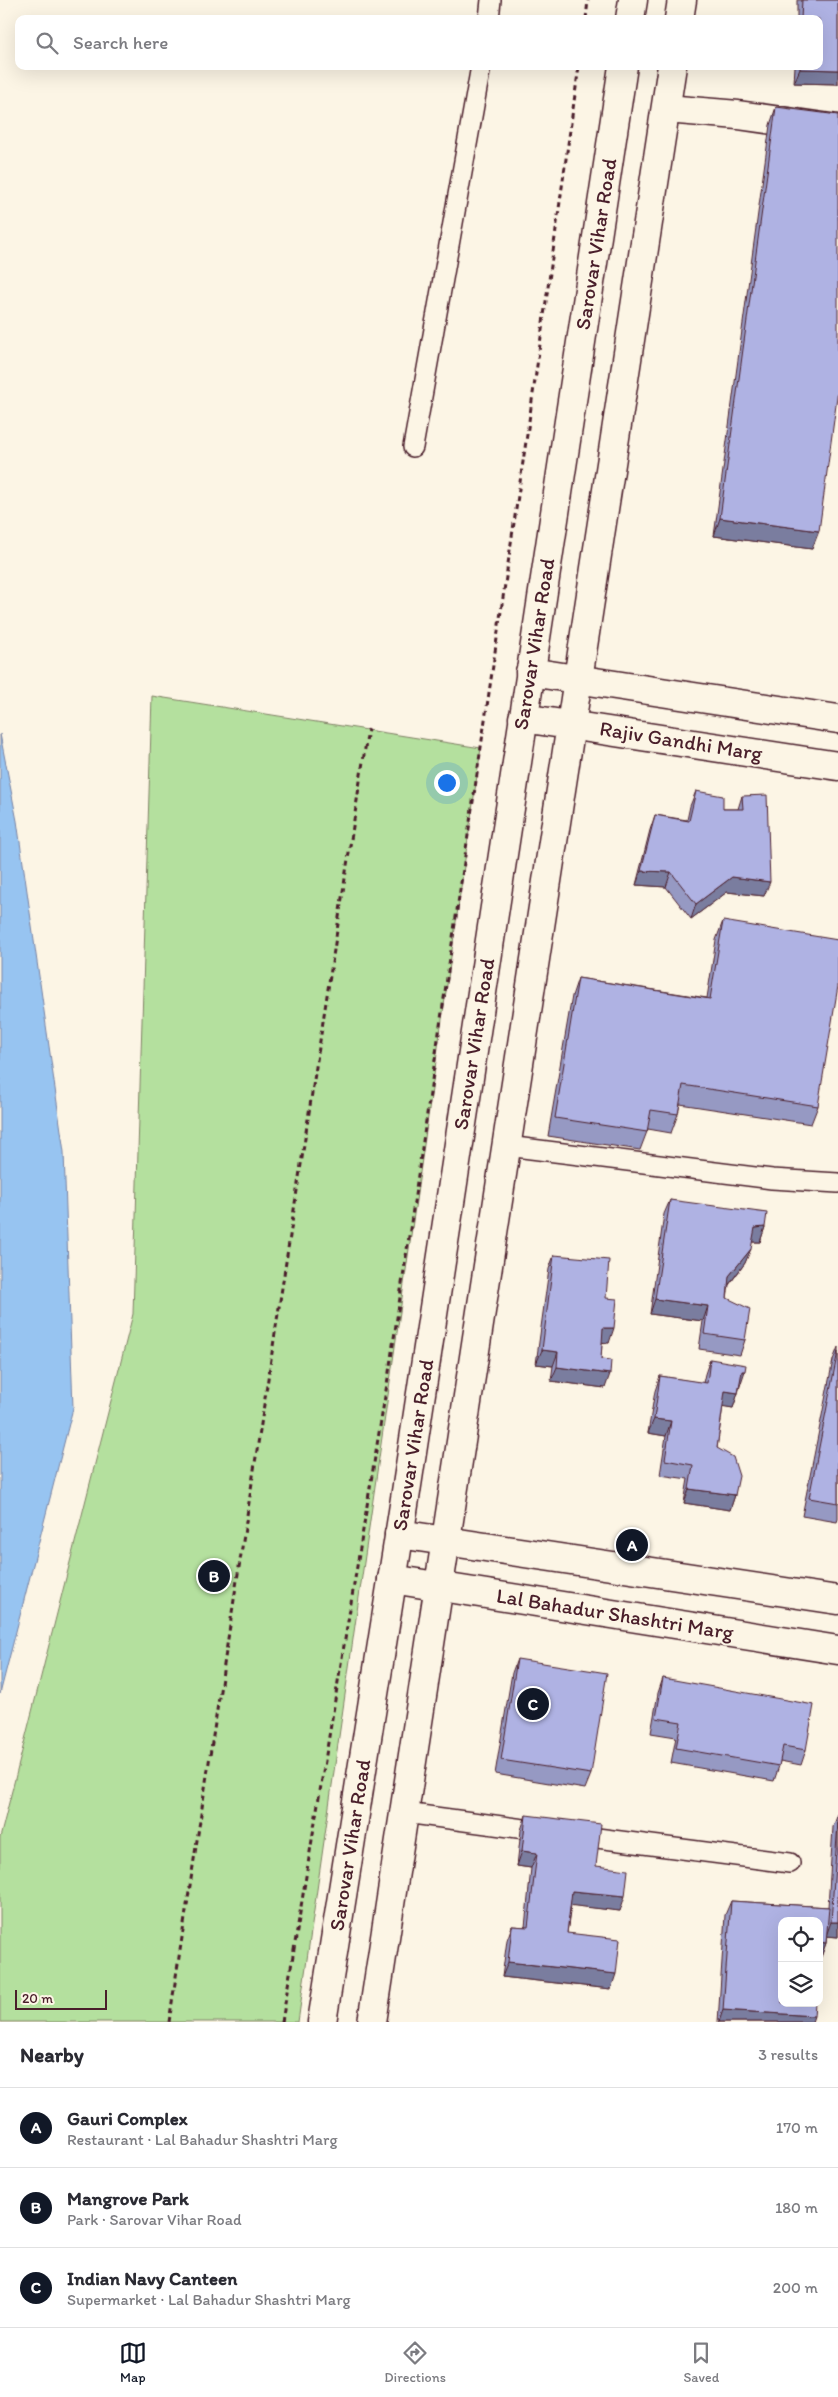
<!DOCTYPE html>
<html lang="en">
<head>
<meta charset="utf-8">
<style>
  :root { --surface:#fff; --page:#f2f2f3; --text:#2b2b33; --muted:#7c7c81; --line:#e1e1e2; --accent:#111827 }
  body { margin:0; font-family:Itim,sans-serif; background:var(--page); color:var(--text) }
  .controls { position:absolute; right:15px; bottom:15px; display:grid; overflow:hidden; border-radius:10px; box-shadow:0 5px 20px #0002 }
  .controls button { width:45px; height:45px; display:grid; place-items:center; padding:0; border:0; border-bottom:1px solid var(--line); background:var(--surface); color:var(--text); font:25px sans-serif }
  .scale { position:absolute; left:15px; bottom:12px; width:92px; box-sizing:border-box; padding-left:5px; border:2px solid #4a1f2b; border-top:0; font-size:14px; line-height:18px; white-space:nowrap; color:#4a1f2b; -webkit-text-stroke:4px #fcf5e5; paint-order:stroke }
  .you { position:absolute; left:446px; top:782px; width:18px; height:18px; margin:-12px; border:4px solid #fff; border-radius:50%; background:#1a73e8; box-shadow:0 0 0 8px #1a73e833 }
  .badge { display:grid; place-items:center; width:32px; height:32px; border-radius:50%; background:var(--accent); color:#fff; font-size:16px; font-weight:700 }
  .pin { position:absolute; translate:-50% -50%; border:2px solid #fff; box-shadow:0 1px 5px #0006 }
  .list { margin:0; padding:0; list-style:none }
  h2 { display:flex; justify-content:space-between; align-items:center; height:65px; margin:0; padding:0 20px; font-size:21px }
  h2 small { font-size:16px; font-weight:400; color:var(--muted) }
  .list li { display:grid; grid-template-columns:32px 1fr auto; gap:15px; align-items:center; box-sizing:border-box; height:80px; padding:0 20px; border-top:1px solid var(--line) }
  .list b { display:block; font-size:19px; white-space:nowrap }
  .list p { margin:0; font-size:16px; white-space:nowrap; color:var(--muted) }
  .list em { font-size:16px; font-style:normal; color:var(--muted) }
  .icon { flex:none; width:28px; height:28px; fill:none; stroke:currentColor; stroke-width:2; stroke-linecap:round; stroke-linejoin:round }
  .map { position:relative; flex:none; width:838px; height:2022px; overflow:hidden }
  .search { position:absolute; background:var(--surface); box-shadow:0 5px 20px #0002; left:15px; right:15px; top:15px; height:55px; display:flex; align-items:center; gap:12px; box-sizing:border-box; padding:0 18px; border-radius:10px; color:var(--muted); font-size:19px }
  .sheet { height:305px; background:var(--surface) }
  nav { display:flex; justify-content:space-around; align-items:center; box-sizing:border-box; height:70px; border-top:1px solid var(--line); background:var(--surface); font-size:14px; color:var(--muted) }
  nav a { display:grid; justify-items:center; gap:2px }
  nav .on { color:var(--accent) }
  .map>svg:first-child { display:block }
  .green { fill:#b4e09e; stroke:#7f8064 }
  .water { fill:#97c4f1; stroke:#7882a2 }
  .lines { fill:none; stroke-linecap:round; stroke-linejoin:round }
  .lane-casing { stroke:#4a1f2b; stroke-width:22 }
  .street-casing { stroke:#4a1f2b; stroke-width:31 }
  .secondary-casing { stroke:#4a1f2b; stroke-width:31 }
  .path { stroke:#4a1f2b; stroke-width:3; stroke-dasharray:5 4; stroke-linecap:butt }
  .lane { stroke:#fcf5e5; stroke-width:19 }
  .street { stroke:#fcf5e5; stroke-width:28 }
  .secondary { stroke:#fcf5e5; stroke-width:28 }
  .wall { fill:#9699c3; stroke:#4a1f2b }
  .shaded-wall { fill:#7a7d9f; stroke:#4a1f2b }
  .building { fill:#afb2e3; stroke:#4a1f2b }
  .labels { text-anchor:middle; stroke-width:4; stroke-linejoin:round; paint-order:stroke }
  .street-label { font-size:21px; fill:#4a1f2b; stroke:#fcf5e5 }
</style>
</head>
<body>
<div class="map">
<svg width="838" height="2022" viewBox="0 0 838 2022">
  <rect width="100%" height="100%" fill="#fcf5e5"/>
  <filter id="ink" filterUnits="userSpaceOnUse"><feTurbulence type="fractalNoise" baseFrequency=".02" numOctaves="2"/><feDisplacementMap in="SourceGraphic" scale="10" xChannelSelector="R" yChannelSelector="G"/><feConvolveMatrix kernelMatrix="1 2 1 2 8 2 1 2 1" color-interpolation-filters="sRGB"/></filter>
  <g filter="url(#ink)">
    <polygon class="green" points="152,696 481,748 298,2022 0,2022 0,1838 133,1314"/>
    <polygon class="water" points="0,734 17,821 64,1152 73,1408 0,1694"/>
    <g class="lines">
      <g class="lane-casing">
        <g id="lane">
          <polyline points="489,19 491,0"/>
          <polyline points="413,447 481,66"/>
          <polyline points="507,1146 772,1179 838,1183"/>
          <polyline points="405,1813 547,1832"/>
          <polyline points="574,1835 790,1863"/>
        </g>
      </g>
      <g class="street-casing">
        <polyline id="street" points="666,109 738,115 838,129"/>
      </g>
      <g class="secondary-casing">
        <g id="secondary">
          <polyline points="630,19 633,0"/>
          <polyline points="679,19 682,0"/>
          <polyline points="530,672 838,719"/>
          <polyline points="523,718 838,766"/>
          <polyline points="399,1534 838,1600"/>
          <polyline points="392,1579 838,1650"/>
          <polyline points="322,2022 404,1505 623,66"/>
          <polyline points="372,2022 672,66"/>
        </g>
      </g>
      <g class="path">
        <polyline points="586,19 588,0"/>
        <polyline points="169,2022 368,729"/>
        <polyline points="282,2022 389,1372 534,387 579,66"/>
      </g>
      <use href="#lane" class="lane"/>
      <use href="#street" class="street"/>
      <use href="#secondary" class="secondary"/>
    </g>
    <g class="wall">
      <polygon points="797,0 838,0 838,84 794,83 795,66 819,66 819,19 797,19"/>
      <polygon points="776,107 812,549 714,536 770,125"/>
      <polygon points="696,791 723,809 738,809 742,796 764,896 727,892 691,919 666,887 636,885 650,830 655,815 687,820 690,806"/>
      <polygon points="723,921 818,1106 811,1124 680,1104 678,1114 671,1133 648,1129 640,1150 548,1136 572,996 578,978 707,998 716,940"/>
      <polygon points="670,1200 765,1227 760,1242 752,1242 745,1263 729,1285 727,1298 745,1340 740,1355 699,1349 703,1321 650,1314 664,1214"/>
      <polygon points="554,1255 606,1298 609,1343 602,1342 601,1359 605,1388 551,1381 553,1366 536,1364 549,1269"/>
      <polygon points="838,1347 838,1519 837,1522 802,1516 833,1360"/>
      <polygon points="710,1359 740,1386 738,1393 733,1408 723,1406 717,1448 735,1495 730,1510 684,1503 688,1479 660,1475 666,1436 648,1433 655,1391 660,1376 703,1383 705,1374"/>
      <polygon points="517,1659 591,1774 585,1789 495,1774 512,1673"/>
      <polygon points="663,1678 806,1750 801,1765 780,1761 779,1766 774,1781 671,1763 676,1737 651,1733 658,1693"/>
      <polygon points="838,1814 838,1937 827,1936 826,1943 821,1957 782,1921 782,2003 812,2022 718,2022 725,1915 731,1901 828,1907 833,1827"/>
      <polygon points="526,1815 596,1866 620,1911 571,1905 567,1933 611,1989 502,1977 507,1940 512,1926 525,1927 531,1868 517,1866 521,1830"/>
    </g>
    <g class="shaded-wall">
      <polygon points="800,69 838,70 838,84 794,83"/>
      <polygon points="720,518 819,531 812,549 714,536"/>
      <polygon points="641,871 671,872 666,887 636,885"/>
      <polygon points="732,877 770,882 764,896 727,892 691,919 696,904"/>
      <polygon points="765,1227 760,1242 750,1242 755,1228"/>
      <polygon points="751,1249 745,1263 724,1291 729,1276"/>
      <polygon points="655,1299 708,1306 703,1321 650,1314"/>
      <polygon points="603,1328 614,1328 609,1343 598,1342"/>
      <polygon points="542,1350 558,1352 553,1366 536,1364"/>
      <polygon points="557,1367 610,1374 605,1388 551,1381"/>
      <polygon points="742,1371 745,1371 740,1386 737,1385"/>
      <polygon points="725,1391 738,1393 733,1408 720,1406"/>
      <polygon points="654,1419 671,1421 666,1436 648,1433"/>
      <polygon points="689,1489 735,1495 730,1510 684,1503"/>
      <polygon points="522,1851 537,1853 531,1868 517,1866"/>
      <polygon points="572,1891 625,1896 620,1911 567,1905"/>
      <polygon points="831,1922 838,1922 838,1937 826,1936"/>
      <polygon points="819,1942 826,1943 821,1957 819,1957"/>
      <polygon points="508,1962 616,1974 611,1989 502,1977"/>
      <polygon points="723,2010 814,2016 812,2022 719,2022"/>
    </g>
    <g class="building">
      <polygon points="802,0 838,0 838,70 800,69 800,66 819,66 819,19 801,19"/>
      <polygon points="776,107 838,115 838,390 819,531 720,518"/>
      <polygon points="696,791 723,796 723,809 743,809 742,796 767,795 770,882 732,877 696,904 671,872 641,871 655,815 689,821"/>
      <polygon points="723,921 838,940 838,986 818,1106 683,1085 678,1114 651,1110 647,1132 555,1118 578,978 710,999"/>
      <polygon points="670,1200 767,1213 765,1227 755,1228 751,1249 729,1276 727,1298 750,1309 745,1340 704,1334 708,1306 655,1299"/>
      <polygon points="554,1255 609,1260 606,1298 617,1299 614,1328 603,1328 601,1359 611,1360 610,1374 557,1367 558,1352 542,1350"/>
      <polygon points="838,1351 838,1503 809,1498"/>
      <polygon points="710,1359 746,1365 745,1371 742,1371 738,1393 725,1391 717,1448 733,1457 739,1476 735,1495 689,1489 693,1465 665,1460 671,1421 654,1419 660,1376 707,1383"/>
      <polygon points="517,1659 607,1673 591,1774 501,1760"/>
      <polygon points="663,1678 814,1705 806,1750 783,1746 779,1766 676,1748 681,1722 656,1718"/>
      <polygon points="526,1815 601,1824 596,1866 628,1870 625,1896 572,1891 567,1933 620,1939 616,1974 508,1962 512,1926 528,1927 537,1853 522,1851"/>
      <polygon points="838,1822 838,1922 831,1922"/>
      <polygon points="731,1901 829,1907 826,1943 819,1942 819,1921 782,1921 782,2003 815,2003 814,2016 723,2010"/>
    </g>
  </g>
  <g class="labels">
    <g class="street-label">
      <text transform="translate(596 244) rotate(-81)" y="7">Sarovar Vihar Road</text>
      <text transform="translate(534 644) rotate(-81)" y="7">Sarovar Vihar Road</text>
      <text transform="translate(681 741) rotate(9)" y="7">Rajiv Gandhi Marg</text>
      <text transform="translate(474 1044) rotate(-81)" y="7">Sarovar Vihar Road</text>
      <text transform="translate(413 1445) rotate(-81)" y="7">Sarovar Vihar Road</text>
      <text transform="translate(615 1614) rotate(9)" y="7">Lal Bahadur Shashtri Marg</text>
      <text transform="translate(350 1845) rotate(-81)" y="7">Sarovar Vihar Road</text>
    </g>
  </g>
</svg>
<div class="controls">
<button><svg class="icon" aria-label="locate" viewBox="0 0 24 24"><circle cx="12" cy="12" r="6"/><path d="M12 2v4M12 18v4M2 12h4M18 12h4"/></svg></button>
<button><svg class="icon" aria-label="layers" viewBox="0 0 24 24"><path d="M12 4l9 5-9 5-9-5zM3 14l9 5 9-5"/></svg></button>
</div>
<div class="scale">20 m</div>
<div class="you"></div>
<div class="pin badge" style="left:632px;top:1545px">A</div>
<div class="pin badge" style="left:214px;top:1576px">B</div>
<div class="pin badge" style="left:533px;top:1704px">C</div>
<div class="search"><svg class="icon" aria-label="search" viewBox="0 0 24 24"><circle cx="10" cy="10" r="6"/><path d="M15 15l6 6"/></svg>Search here</div>
</div>
<section class="sheet">
<h2>Nearby<small>3 results</small></h2>
<ul class="list">
<li><span class="badge">A</span><div><b>Gauri Complex</b><p>Restaurant · Lal Bahadur Shashtri Marg</p></div><em>170 m</em></li>
<li><span class="badge">B</span><div><b>Mangrove Park</b><p>Park · Sarovar Vihar Road</p></div><em>180 m</em></li>
<li><span class="badge">C</span><div><b>Indian Navy Canteen</b><p>Supermarket · Lal Bahadur Shashtri Marg</p></div><em>200 m</em></li>
</ul>
</section>
<nav>
<a class="on"><svg class="icon" aria-label="map" viewBox="0 0 24 24"><path d="M3 6l6-2 6 2 6-2v14l-6 2-6-2-6 2zM9 4v14M15 6v14"/></svg>Map</a>
<a><svg class="icon" aria-label="directions" viewBox="0 0 24 24"><path d="M12 3l9 9-9 9-9-9zM9 14v-3h6M13 9l2 2-2 2"/></svg>Directions</a>
<a><svg class="icon" aria-label="saved" viewBox="0 0 24 24"><path d="M7 4h10v16l-5-4-5 4z"/></svg>Saved</a>
</nav>
</body>
</html>
